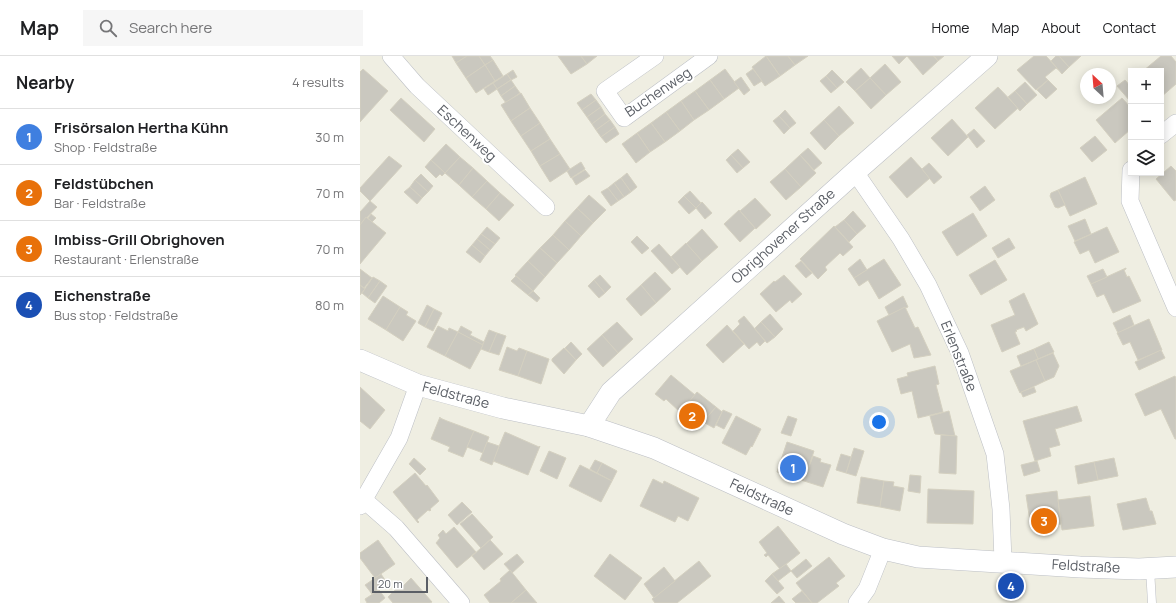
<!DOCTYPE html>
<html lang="en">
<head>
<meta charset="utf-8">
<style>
  :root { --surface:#fff; --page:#f6f6f6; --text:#202124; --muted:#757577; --line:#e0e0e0; --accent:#1a73e8 }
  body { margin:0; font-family:Manrope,sans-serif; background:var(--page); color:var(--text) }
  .controls { position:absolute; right:12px; top:12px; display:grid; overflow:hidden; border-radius:0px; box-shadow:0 2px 10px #0003 }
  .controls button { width:36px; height:36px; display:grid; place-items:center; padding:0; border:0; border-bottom:1px solid var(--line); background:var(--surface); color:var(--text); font:20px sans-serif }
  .compass { position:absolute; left:720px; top:12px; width:36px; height:36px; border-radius:50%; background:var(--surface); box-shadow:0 2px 10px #0003; rotate:334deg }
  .scale { position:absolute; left:12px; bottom:10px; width:56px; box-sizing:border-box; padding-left:4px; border:2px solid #5a5e65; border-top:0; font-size:11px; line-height:14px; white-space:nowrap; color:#5a5e65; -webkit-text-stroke:3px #fff; paint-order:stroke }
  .you { position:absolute; left:519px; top:366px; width:14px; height:14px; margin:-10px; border:3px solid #fff; border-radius:50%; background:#1a73e8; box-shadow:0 0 0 6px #1a73e833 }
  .badge { display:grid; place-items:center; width:26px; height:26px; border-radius:50%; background:var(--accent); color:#fff; font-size:13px; font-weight:700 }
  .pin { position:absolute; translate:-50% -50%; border:2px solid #fff; box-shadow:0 1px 4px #0006 }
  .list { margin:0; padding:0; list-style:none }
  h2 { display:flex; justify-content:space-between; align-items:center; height:52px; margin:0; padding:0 16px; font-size:17px }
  h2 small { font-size:13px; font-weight:400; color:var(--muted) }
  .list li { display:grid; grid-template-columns:26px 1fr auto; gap:12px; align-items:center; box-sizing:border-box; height:56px; padding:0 16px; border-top:1px solid var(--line) }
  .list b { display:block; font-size:15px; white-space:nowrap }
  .list p { margin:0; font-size:13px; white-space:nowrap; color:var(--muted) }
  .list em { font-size:13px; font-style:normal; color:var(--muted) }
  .icon { flex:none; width:22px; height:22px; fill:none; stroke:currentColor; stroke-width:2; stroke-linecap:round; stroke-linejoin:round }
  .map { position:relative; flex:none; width:816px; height:547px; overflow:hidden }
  header { display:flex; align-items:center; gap:24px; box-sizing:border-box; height:56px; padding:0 20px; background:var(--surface); border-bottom:1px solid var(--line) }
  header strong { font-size:19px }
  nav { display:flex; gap:22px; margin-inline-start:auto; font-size:14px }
  .search { width:280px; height:36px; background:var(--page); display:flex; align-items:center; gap:10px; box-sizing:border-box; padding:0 14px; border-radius:0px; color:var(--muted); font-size:15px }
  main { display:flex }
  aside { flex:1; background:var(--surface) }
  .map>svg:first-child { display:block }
  .building { fill:#cac8bf; stroke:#d4d0c0 }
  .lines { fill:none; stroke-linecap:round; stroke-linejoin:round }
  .service-casing { stroke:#bcbfc5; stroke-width:9 }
  .minor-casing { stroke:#bcbfc5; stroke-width:18 }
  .tertiary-casing { stroke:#bcbfc5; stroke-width:22 }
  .service { stroke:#fff; stroke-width:8 }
  .minor { stroke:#fff; stroke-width:17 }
  .tertiary { stroke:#fff; stroke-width:21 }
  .labels { text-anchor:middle; stroke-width:4; stroke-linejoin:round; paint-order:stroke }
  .street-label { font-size:14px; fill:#5a5e65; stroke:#fff }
</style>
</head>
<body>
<header>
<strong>Map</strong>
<div class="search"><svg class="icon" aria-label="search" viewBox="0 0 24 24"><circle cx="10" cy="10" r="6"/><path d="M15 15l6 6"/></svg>Search here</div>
<nav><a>Home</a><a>Map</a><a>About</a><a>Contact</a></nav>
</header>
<main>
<aside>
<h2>Nearby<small>4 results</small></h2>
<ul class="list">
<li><span class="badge" style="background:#3f7fe0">1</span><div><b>Frisörsalon Hertha Kühn</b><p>Shop · Feldstraße</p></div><em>30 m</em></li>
<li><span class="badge" style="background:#e8710a">2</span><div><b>Feldstübchen</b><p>Bar · Feldstraße</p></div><em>70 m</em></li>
<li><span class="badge" style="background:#e8710a">3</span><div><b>Imbiss-Grill Obrighoven</b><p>Restaurant · Erlenstraße</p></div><em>70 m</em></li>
<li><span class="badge" style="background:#1a4fb4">4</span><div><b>Eichenstraße</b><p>Bus stop · Feldstraße</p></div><em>80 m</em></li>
</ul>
</aside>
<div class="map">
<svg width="816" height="547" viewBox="0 0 816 547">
  <rect width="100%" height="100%" fill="#efeee2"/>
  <g class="building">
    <polygon points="92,0 107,0 96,7"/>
    <polygon points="107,0 119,0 125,9 106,22 96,7"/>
    <polygon points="119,0 130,0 133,4 125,9"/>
    <polygon points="198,0 221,0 227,8 211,18"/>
    <polygon points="221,0 237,0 227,8"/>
    <polygon points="406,0 428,0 435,9 420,20"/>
    <polygon points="406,0 420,20 405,30 392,11"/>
    <polygon points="428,0 448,0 435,9"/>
    <polygon points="532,0 547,0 539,8"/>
    <polygon points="547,0 573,0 578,5 563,19"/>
    <polygon points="574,0 584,0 578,5"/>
    <polygon points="674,0 686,0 699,14 696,12 685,21 688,24 676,34 657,14"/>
    <polygon points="696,0 699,0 709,11 702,18 691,5"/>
    <polygon points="699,0 721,0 709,11"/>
    <polygon points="801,0 811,0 816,6 816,28 801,41 801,15 783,15"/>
    <polygon points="133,4 143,20 135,25 125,9"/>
    <polygon points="525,8 541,26 526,39 510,22"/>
    <polygon points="125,9 135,25 116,37 106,22"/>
    <polygon points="501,12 510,22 495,35 486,26"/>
    <polygon points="3,13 28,35 0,66 0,16"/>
    <polygon points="365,13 379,32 364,43 350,24"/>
    <polygon points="393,13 402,25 394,30 386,18"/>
    <polygon points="153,14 157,21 151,24 147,18"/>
    <polygon points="472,14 484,26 477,32 466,20"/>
    <polygon points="147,18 151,24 137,33 133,27"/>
    <polygon points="466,20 477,32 471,37 460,25"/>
    <polygon points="381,21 390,34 384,39 374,26"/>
    <polygon points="510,22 526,39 511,53 495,35"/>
    <polygon points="151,24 155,30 141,40 137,33"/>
    <polygon points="350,24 364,43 349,54 335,35"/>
    <polygon points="688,24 697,33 686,43 677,34"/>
    <polygon points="765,24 771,31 771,44 770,45 757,30"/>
    <polygon points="665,26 677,39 667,48 655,35"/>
    <polygon points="133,27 137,33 128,39 124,33"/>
    <polygon points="155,30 160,37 146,47 141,40"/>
    <polygon points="638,31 658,52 635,73 615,52"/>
    <polygon points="335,35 349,54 334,64 321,45"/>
    <polygon points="655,35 667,48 660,55 648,41"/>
    <polygon points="161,37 170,52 151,65 141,49"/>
    <polygon points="231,38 236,44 222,54 217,47"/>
    <polygon points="41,42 75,73 64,86 30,54"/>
    <polygon points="762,42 771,52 771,73 755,87 736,64"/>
    <polygon points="236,44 241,51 227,61 222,54"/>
    <polygon points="321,45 334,64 320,75 306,56"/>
    <polygon points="479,50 494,67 479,80 464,64"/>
    <polygon points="241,51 245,58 232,68 227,61"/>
    <polygon points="170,52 180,67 161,80 151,65"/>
    <polygon points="425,54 436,67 430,72 419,60"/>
    <polygon points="306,56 320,75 305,86 291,67"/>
    <polygon points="245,58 250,64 236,74 232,68"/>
    <polygon points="419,60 430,72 424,78 413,65"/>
    <polygon points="592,63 608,81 588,100 571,82"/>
    <polygon points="250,64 255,71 241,81 236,74"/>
    <polygon points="464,64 479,80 465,94 450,77"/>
    <polygon points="180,67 190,83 171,95 161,80"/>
    <polygon points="291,67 305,86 290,96 277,77"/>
    <polygon points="255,71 259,78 246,87 241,81"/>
    <polygon points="614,73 625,85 617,92 607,79"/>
    <polygon points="277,77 290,96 276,107 262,88"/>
    <polygon points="735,80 747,94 732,106 720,92"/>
    <polygon points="190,83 200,98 180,110 171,95"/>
    <polygon points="86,88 100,101 85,117 71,104"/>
    <polygon points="448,92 462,107 454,114 440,99"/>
    <polygon points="378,93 390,106 383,112 371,99"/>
    <polygon points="200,98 210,113 190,126 180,110"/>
    <polygon points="371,99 383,112 377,117 366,104"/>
    <polygon points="440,99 456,117 441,131 425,113"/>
    <polygon points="29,100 42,110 10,145 0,135 0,132"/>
    <polygon points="100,101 113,112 99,129 85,117"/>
    <polygon points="551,101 570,122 547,142 529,121"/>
    <polygon points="71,104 85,117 82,120 80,118 76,122 65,111"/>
    <polygon points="221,106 225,113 211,122 207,115"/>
    <polygon points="569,107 582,121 574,128 562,113"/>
    <polygon points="811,110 816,115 816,144 814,145 796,123"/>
    <polygon points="113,112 127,125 112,141 99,129"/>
    <polygon points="425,113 441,131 426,144 410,126"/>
    <polygon points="225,114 230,120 216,129 212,122"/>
    <polygon points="267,117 277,131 271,136 261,122"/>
    <polygon points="61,118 73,130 68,136 55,124"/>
    <polygon points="725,121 737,148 710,160 698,134"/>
    <polygon points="261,122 271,136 264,141 254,127"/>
    <polygon points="55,124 68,136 62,142 50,131"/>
    <polygon points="127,125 140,137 126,153 112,141"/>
    <polygon points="254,127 264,141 258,145 248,132"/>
    <polygon points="625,130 635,144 620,155 610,141"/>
    <polygon points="50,131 62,142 57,148 44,136"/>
    <polygon points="248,132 258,145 251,150 241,136"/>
    <polygon points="698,134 705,149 698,152 695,151 690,140 691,137"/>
    <polygon points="330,135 341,147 336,152 324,140"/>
    <polygon points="140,137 154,149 139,165 126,153"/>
    <polygon points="229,139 246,154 233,167 217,152"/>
    <polygon points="324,140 336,152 329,158 318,146"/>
    <polygon points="395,142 411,159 396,173 380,155"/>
    <polygon points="10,145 17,151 0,169 0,156"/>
    <polygon points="342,146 352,157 345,163 336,152"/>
    <polygon points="217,152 233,167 221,180 205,165"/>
    <polygon points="379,154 395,172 380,186 364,168"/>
    <polygon points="493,155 506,170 497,178 484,164"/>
    <polygon points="613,157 627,180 597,200 582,176"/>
    <polygon points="11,158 16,162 12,166 8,162"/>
    <polygon points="6,161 26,177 0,208 0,169"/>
    <polygon points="725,163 731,178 715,185 708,170"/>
    <polygon points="484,164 497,178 489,186 475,171"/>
    <polygon points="205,165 221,180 209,194 193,179"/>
    <polygon points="474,170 493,191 483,200 480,197 465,211 467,214 458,223 440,203"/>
    <polygon points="127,171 140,182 135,188 121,178"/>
    <polygon points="747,171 759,196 735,207 729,194 720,198 714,186"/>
    <polygon points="342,173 358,191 342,205 326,188"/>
    <polygon points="121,178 135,188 130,194 117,183"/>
    <polygon points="193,179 209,194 197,207 180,192"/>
    <polygon points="277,180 289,192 282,198 271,186"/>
    <polygon points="649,182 655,192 638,202 632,192"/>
    <polygon points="117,183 130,194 125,200 112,189"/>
    <polygon points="326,187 342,205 327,219 311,201"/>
    <polygon points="299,188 320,211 312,218 291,195"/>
    <polygon points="112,189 125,200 120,207 106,196"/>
    <polygon points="180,192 197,207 185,221 168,205"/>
    <polygon points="500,203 507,214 494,222 488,213"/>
    <polygon points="524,203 541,229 519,243 508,224 499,230 494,222"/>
    <polygon points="635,204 647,224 621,239 609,219"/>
    <polygon points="168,205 185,221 173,235 155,219"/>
    <polygon points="441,205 452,217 446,222 435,210"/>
    <polygon points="766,212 766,213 764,214 767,221 769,220 781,245 753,257 744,238 737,241 731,228"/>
    <polygon points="0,213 12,222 4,232 0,229"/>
    <polygon points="743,213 747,221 731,228 727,220"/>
    <polygon points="295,216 311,233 296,247 281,229"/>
    <polygon points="240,219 251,231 245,237 234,224"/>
    <polygon points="424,219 442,238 432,247 430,244 416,256 400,238 414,225 415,226"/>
    <polygon points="156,220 173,235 168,239 151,225"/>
    <polygon points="13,221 20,225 8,242 2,237"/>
    <polygon points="234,224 245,237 239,242 228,230"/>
    <polygon points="20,225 27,230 15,247 8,242"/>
    <polygon points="0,229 5,233 0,239"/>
    <polygon points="281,229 296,247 281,260 266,243"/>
    <polygon points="173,235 180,242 177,246 168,239"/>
    <polygon points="664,237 678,268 666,275 664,271 656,274 657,275 655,276 660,288 642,296 631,269 655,259 649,245"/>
    <polygon points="23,240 40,251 26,274 8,263"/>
    <polygon points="543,240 548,251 529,259 525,251"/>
    <polygon points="67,249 74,253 65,271 58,267"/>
    <polygon points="40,251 48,256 46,259 56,265 43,285 26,274"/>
    <polygon points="545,251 555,272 558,271 571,299 554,302 550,288 532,296 517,265"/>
    <polygon points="74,253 82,257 73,275 65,271"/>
    <polygon points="410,258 423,273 415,281 401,266"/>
    <polygon points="770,259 774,269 758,277 753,267"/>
    <polygon points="384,260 405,285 400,290 397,286 389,293 373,275 380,268 378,265"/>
    <polygon points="789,263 802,294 778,304 770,286 763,289 757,277"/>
    <polygon points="257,266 273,283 258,297 242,279"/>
    <polygon points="401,266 415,281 407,287 395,273 395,272"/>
    <polygon points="367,269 384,288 363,307 346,289"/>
    <polygon points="78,270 88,275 89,272 98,276 85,300 67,291"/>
    <polygon points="101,270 112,276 110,279 124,286 122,289 98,276"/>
    <polygon points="129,274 137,277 129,296 121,293"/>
    <polygon points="98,276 123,289 110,313 85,300"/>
    <polygon points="137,277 146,280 139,299 129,296"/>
    <polygon points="242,279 258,297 243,311 227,293"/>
    <polygon points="211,286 222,298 216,304 205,292"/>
    <polygon points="689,286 694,296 678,303 674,293"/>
    <polygon points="147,291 157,295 159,292 167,295 158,320 139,314"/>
    <polygon points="204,292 216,304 204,318 192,305 192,303"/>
    <polygon points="674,293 678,303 661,310 657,300"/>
    <polygon points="801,294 805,302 779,314 775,306"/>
    <polygon points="167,295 189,303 181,328 158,320"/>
    <polygon points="693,297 699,310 694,321 685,325 676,304"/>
    <polygon points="676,304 685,325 660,337 650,315"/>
    <polygon points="575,310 579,328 576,329 583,356 558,362 552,335 541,338 537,323 548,320 547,317"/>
    <polygon points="311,319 335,339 319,358 320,356 306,343 304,345 295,338"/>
    <polygon points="815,320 816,323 816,383 815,383 801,353 785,360 775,338"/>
    <polygon points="0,331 25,354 10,373 0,365"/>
    <polygon points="674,331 676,336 663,341 661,336"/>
    <polygon points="337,336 356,351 336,374 318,359"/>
    <polygon points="717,350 722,365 695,373 700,389 689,392 691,400 675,405 663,365"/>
    <polygon points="356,351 362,356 354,372 343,366"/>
    <polygon points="363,354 372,358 364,373 356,369"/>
    <polygon points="589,355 595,380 575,378 570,360"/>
    <polygon points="376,360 401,373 392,391 391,390 386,399 362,387"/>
    <polygon points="428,360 437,363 431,380 421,377"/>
    <polygon points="80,361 80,362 87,365 114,375 103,401 88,395 90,391 71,383"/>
    <polygon points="114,375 129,381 123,397 107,391"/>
    <polygon points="145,376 179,391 180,390 168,419 133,405"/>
    <polygon points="581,379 597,380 596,418 579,417"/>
    <polygon points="127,386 139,390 132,409 120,404"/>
    <polygon points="427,386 454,395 444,425 417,416"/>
    <polygon points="494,392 504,395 496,420 486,417"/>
    <polygon points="189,395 206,402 197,423 180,415"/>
    <polygon points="481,398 491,401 486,417 476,414"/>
    <polygon points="453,400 461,403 460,406 471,409 463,431 444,425"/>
    <polygon points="54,402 66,413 60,419 49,408"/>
    <polygon points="754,402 758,420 738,424 734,406"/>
    <polygon points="235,404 242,407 237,417 230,413"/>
    <polygon points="677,405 680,415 664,420 661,409"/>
    <polygon points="734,406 738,424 718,428 715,410"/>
    <polygon points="242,407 257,415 252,425 237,417"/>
    <polygon points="220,409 252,425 241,446 209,430"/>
    <polygon points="55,417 66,430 67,429 79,445 70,453 71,454 70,455 68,454 57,464 59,466 58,467 33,436"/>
    <polygon points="550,419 561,420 560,437 548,435"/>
    <polygon points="501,421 524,425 520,451 497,447"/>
    <polygon points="293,423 303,428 304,425 339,442 328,465 318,460 315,466 280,450"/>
    <polygon points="524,425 534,426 533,430 544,432 540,455 520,451"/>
    <polygon points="568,433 614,435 613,468 567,467"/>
    <polygon points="697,435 701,468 671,472 666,439"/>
    <polygon points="730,440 734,470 702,474 698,444"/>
    <polygon points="786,442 790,455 792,455 796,468 763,474 757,448"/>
    <polygon points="102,446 112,456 97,469 88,459"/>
    <polygon points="112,458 133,481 121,492 100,468"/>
    <polygon points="418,470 440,497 420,513 408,499 406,501 404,499 407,497 399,486"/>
    <polygon points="94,471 116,496 97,512 76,487 80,482 78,479 83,474 86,478"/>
    <polygon points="18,484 35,508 15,522 0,502 0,497"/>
    <polygon points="130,484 143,498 124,514 112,500"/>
    <polygon points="157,498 164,506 152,517 144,508"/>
    <polygon points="250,498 282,522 265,544 234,520"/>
    <polygon points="469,501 485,520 476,527 479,530 457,547 452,547 436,527"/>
    <polygon points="446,503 452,510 437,522 431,515"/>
    <polygon points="339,505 351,520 317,547 295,547 292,543"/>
    <polygon points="426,508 431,515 418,525 412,518"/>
    <polygon points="304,511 315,525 294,542 284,528"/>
    <polygon points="150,514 166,534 151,547 130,547 124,539 141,525 140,523"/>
    <polygon points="21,518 27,527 12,538 5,529"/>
    <polygon points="412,518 424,532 417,538 405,525"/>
    <polygon points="51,522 72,546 70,547 33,547 28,541 38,531 41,530 42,531"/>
    <polygon points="19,534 25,542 19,547 7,547 5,543"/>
    <polygon points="166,534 177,547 151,547"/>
    <polygon points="442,535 452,547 436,547 432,543"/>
    <polygon points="419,540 425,547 411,547"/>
  </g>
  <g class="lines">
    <g class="service-casing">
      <polyline id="service" points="790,513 792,547"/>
    </g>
    <g class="minor-casing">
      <g id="minor">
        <polyline points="31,0 57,30 186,151"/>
        <polyline points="295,0 245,35 264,62 349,0"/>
        <polyline points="801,79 816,67"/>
        <polyline points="771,114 770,145 816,252"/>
        <polyline points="495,116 541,183 568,229 600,297 635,398 641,453 643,505"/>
        <polyline points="4,444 36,472 101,547"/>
        <polyline points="0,450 39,382 58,329"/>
        <polyline points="497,547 507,533 523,493"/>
      </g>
    </g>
    <g class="tertiary-casing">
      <g id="tertiary">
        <polyline points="0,304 58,329 143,352 229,370 294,392 483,478 523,493 558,501 720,511 779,513 816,511"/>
        <polyline points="229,370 251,336 495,116 627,0"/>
      </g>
    </g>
    <use href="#service" class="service"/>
    <use href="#minor" class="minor"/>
    <use href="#tertiary" class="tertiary"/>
  </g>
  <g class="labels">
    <g class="street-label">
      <text transform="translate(298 36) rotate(-34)" y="5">Buchenweg</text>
      <text transform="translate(107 77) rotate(43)" y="5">Eschenweg</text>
      <text transform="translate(423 180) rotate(-42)" y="5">Obrighovener Straße</text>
      <text transform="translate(599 300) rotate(68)" y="5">Erlenstraße</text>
      <text transform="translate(96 339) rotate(15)" y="5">Feldstraße</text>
      <text transform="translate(402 441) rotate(25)" y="5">Feldstraße</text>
      <text transform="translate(726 510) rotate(3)" y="5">Feldstraße</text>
    </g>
  </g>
</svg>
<div class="controls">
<button>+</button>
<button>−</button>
<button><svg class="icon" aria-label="layers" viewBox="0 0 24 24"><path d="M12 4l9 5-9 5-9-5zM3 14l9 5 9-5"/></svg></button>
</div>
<svg class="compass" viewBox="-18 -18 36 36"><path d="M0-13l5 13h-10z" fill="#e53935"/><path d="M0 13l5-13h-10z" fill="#757577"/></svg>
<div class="scale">20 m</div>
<div class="you"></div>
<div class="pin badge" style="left:433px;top:412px;background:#3f7fe0">1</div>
<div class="pin badge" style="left:332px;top:360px;background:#e8710a">2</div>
<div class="pin badge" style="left:684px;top:465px;background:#e8710a">3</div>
<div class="pin badge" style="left:651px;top:530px;background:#1a4fb4">4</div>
</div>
</main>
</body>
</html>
